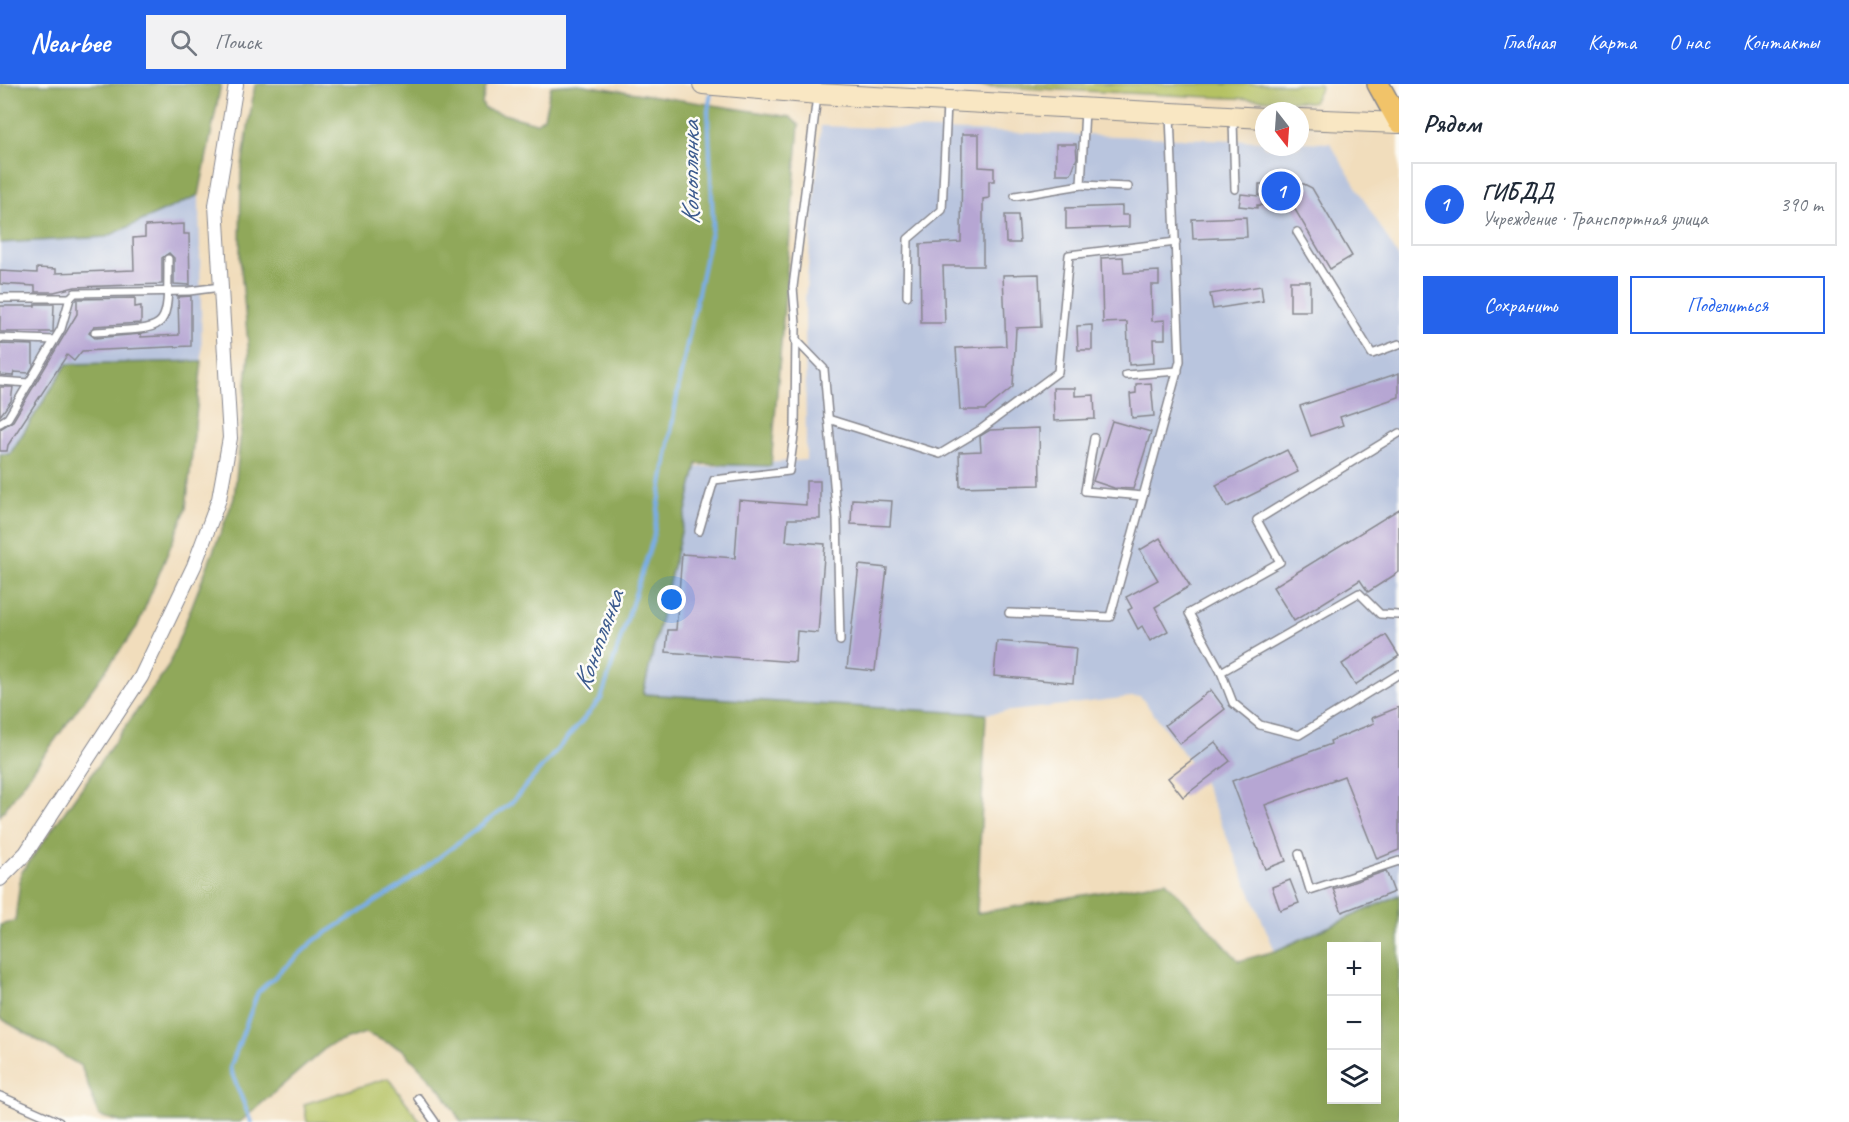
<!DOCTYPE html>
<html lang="ru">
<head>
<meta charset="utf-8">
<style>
  :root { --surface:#fff; --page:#f2f2f3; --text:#1f2937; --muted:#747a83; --line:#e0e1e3; --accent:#2563eb }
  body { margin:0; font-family:Caveat,sans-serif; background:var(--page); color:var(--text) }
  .controls { position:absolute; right:18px; bottom:18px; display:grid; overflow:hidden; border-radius:0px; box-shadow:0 6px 24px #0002 }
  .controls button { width:54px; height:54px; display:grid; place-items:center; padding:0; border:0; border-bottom:2px solid var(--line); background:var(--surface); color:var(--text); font:30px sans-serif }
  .compass { position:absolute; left:1255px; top:18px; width:54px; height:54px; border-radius:50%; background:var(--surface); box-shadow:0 6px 24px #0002; rotate:163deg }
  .you { position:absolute; left:672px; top:516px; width:21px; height:21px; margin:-15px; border:4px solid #fff; border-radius:50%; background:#1a73e8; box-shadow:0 0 0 9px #1a73e833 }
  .badge { display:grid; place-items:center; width:39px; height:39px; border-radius:50%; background:var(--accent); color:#fff; font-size:20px; font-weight:700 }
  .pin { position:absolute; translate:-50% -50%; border:3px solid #fff; box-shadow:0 2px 6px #0006 }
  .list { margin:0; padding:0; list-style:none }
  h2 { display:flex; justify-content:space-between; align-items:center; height:78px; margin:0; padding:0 24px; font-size:26px }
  h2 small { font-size:20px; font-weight:400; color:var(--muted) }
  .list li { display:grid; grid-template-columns:39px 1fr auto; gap:18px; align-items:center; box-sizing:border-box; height:84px; margin:0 12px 12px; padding:0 12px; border:2px solid var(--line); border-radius:0px }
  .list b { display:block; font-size:22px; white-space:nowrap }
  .list p { margin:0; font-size:20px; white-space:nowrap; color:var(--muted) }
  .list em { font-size:20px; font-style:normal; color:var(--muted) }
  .actions { display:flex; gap:12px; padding:18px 24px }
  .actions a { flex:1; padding:14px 0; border:2px solid var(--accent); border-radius:0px; text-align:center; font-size:21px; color:var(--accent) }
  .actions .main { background:var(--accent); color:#fff }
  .icon { flex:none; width:33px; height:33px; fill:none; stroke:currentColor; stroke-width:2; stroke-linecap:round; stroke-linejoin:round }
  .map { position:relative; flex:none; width:1399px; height:1038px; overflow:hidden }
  header { display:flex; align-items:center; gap:36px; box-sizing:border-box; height:84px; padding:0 30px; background:var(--accent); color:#fff }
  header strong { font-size:28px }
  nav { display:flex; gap:33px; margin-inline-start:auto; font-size:21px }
  .search { width:420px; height:54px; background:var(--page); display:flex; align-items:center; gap:15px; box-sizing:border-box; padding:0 21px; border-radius:0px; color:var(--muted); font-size:22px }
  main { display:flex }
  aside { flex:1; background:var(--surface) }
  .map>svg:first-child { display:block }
  .industrial { fill:#b9c5de }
  .green { fill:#b5c264; stroke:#687861; stroke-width:1.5 }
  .forest { fill:#90a85a; stroke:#566c5c; stroke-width:1.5; fill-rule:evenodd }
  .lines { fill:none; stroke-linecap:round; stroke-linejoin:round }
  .stream { stroke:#79aee7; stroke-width:4 }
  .building { fill:#b6a6d3 }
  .service-casing { stroke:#86868d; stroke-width:10 }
  .minor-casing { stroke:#86868d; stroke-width:16 }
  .secondary-casing { stroke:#86868d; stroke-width:22 }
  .primary-casing { stroke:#86868d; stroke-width:24 }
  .service { stroke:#fff; stroke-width:7 }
  .minor { stroke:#fff; stroke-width:14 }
  .secondary { stroke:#f9e7c3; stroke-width:20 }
  .primary { stroke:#f1c369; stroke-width:21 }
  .labels { text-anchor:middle; stroke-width:5; stroke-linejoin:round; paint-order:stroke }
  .water-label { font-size:27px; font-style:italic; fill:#3c5b8e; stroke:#fdfcf7 }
</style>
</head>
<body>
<header>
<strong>Nearbee</strong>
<div class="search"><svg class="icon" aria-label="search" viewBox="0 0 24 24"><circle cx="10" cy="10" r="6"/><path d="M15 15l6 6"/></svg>Поиск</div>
<nav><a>Главная</a><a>Карта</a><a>О нас</a><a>Контакты</a></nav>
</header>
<main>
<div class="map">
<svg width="1399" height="1038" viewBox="0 0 1399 1038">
  <rect width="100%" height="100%" fill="#fdfcf7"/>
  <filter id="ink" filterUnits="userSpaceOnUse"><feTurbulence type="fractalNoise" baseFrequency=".0167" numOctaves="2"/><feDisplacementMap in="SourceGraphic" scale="12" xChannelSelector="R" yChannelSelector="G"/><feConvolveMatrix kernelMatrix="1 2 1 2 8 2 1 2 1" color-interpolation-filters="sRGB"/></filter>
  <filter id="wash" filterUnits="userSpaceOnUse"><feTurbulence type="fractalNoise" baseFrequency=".008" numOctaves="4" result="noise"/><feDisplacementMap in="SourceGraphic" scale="24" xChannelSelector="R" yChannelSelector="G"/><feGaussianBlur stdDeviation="1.35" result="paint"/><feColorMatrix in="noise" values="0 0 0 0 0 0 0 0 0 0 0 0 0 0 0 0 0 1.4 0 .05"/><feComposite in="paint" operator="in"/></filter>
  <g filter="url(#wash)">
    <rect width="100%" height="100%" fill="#f1ddbc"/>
    <g class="industrial">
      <polygon points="821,42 1264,57 1264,63 1300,63 1300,58 1330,59 1399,174 1399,811 1275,867 1201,692 1140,612 986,630 643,610 690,384 806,376 805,217"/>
      <polygon points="199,111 202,277 67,280 10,371 0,370 0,159 106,153"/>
    </g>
    <g class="green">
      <polygon points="936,0 1320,0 1321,4 1313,18"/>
      <polygon points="388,994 421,1038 307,1038 304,1020"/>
    </g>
    <g class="forest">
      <polygon points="0,0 221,0 199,111 106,153 0,159"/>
      <path d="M 255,0 L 487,0 L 482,19 L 485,25 L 536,39 L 544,33 L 551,2 L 578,0 L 790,33 L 799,41 L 771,382 L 697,380 L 643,610 L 986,630 L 977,829 L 1166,797 L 1239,877 L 1275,867 L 1399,811 L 1399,1038 L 461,1038 L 441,1006 L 402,965 L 365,949 L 328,962 L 240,1038 L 121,1038 L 99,1032 L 81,982 L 0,934 L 0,841 L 15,837 L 21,789 L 168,583 L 234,414 L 249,270 L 240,174 L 241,88 ZM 1376,862 L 1376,1016 L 1332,1016 L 1332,862 Z"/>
      <polygon points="202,277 186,425 137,543 0,732 0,370 10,370 67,280"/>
    </g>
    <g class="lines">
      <polyline class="stream" points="251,1038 230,984 258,908 315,856 401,802 511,719 601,615 653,455 680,294 713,138 708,27 711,8"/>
    </g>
    <g id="blocks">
      <g class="building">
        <polygon points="962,50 979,50 979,83 994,84 994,97 989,97 989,114 983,115 983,182 943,182 945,239 921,239 920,160 961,158"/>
        <polygon points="1056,60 1076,60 1077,74 1071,90 1056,90"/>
        <polygon points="1259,100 1304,100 1312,104 1352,172 1330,185 1293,122 1257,121 1257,124 1239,122 1241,110 1259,112"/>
        <polygon points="1122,122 1122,131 1129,131 1129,143 1066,145 1066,124"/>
        <polygon points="1005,131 1018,131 1020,159 1006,159"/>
        <polygon points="1246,133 1247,153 1193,155 1192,135"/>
        <polygon points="184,140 184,150 189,150 190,201 174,200 174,174 169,169 162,174 162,200 75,203 54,208 35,208 35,202 0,200 0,187 37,189 37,184 56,185 56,189 134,186 133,154 145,153 145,142"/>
        <polygon points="1123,173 1124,189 1159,187 1159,201 1151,201 1152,237 1165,236 1165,255 1153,255 1154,279 1129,281 1127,238 1103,239 1101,174"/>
        <polygon points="1039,190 1041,243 1016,244 1013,303 985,326 960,326 956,264 1006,262 1003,191"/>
        <rect x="1290" y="197" width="20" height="30"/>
        <polygon points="1261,202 1263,217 1213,225 1210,210"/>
        <polygon points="191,212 191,262 82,267 74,277 67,271 8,361 7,367 0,367 0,345 13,337 77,230 77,215 135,214 135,223 141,222 141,239 94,242 89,249 95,254 141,250 141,253 179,251 178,213"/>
        <polygon points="35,220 54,220 53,248 0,248 0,222 35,222"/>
        <polygon points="1092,241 1092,266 1078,266 1077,242"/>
        <polygon points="0,260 33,261 33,282 29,289 14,288 13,292 0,291"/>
        <polygon points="1399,289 1399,313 1340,333 1343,341 1311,352 1300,322"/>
        <polygon points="1151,299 1154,332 1132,334 1130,310 1136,309 1136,300"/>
        <polygon points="0,303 13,303 11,317 0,332"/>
        <polygon points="1053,304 1075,304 1075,312 1094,311 1095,335 1054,337"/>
        <polygon points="1112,337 1151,348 1133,405 1114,404 1093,397"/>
        <polygon points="1039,344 1040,401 960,403 959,368 981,367 980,352 990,346"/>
        <polygon points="1287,366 1298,388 1227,423 1216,401"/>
        <polygon points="806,397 820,397 820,435 788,435 786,457 825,460 818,549 797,547 795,578 666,568 668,546 676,546 682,470 735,474 739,416 806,421"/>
        <polygon points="852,415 892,417 890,442 851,440"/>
        <polygon points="1399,425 1399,488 1368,508 1360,496 1294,537 1273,503"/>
        <polygon points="1160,454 1190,502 1155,523 1168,547 1150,557 1142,542 1138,545 1128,526 1132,524 1126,513 1158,496 1140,466"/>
        <polygon points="859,481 887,484 875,587 847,584"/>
        <polygon points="1386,551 1399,572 1355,601 1342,580"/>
        <polygon points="997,557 1076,564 1073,599 994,592"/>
        <polygon points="1211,606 1225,625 1180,660 1165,641"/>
        <polygon points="1399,623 1399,766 1377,775 1344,692 1265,721 1286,777 1265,785 1232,697 1331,660 1330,657 1374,639 1372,634"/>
        <polygon points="1215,658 1230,677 1183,713 1168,694"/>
        <polygon points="1386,787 1394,808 1342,828 1333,805"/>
        <polygon points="1290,796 1299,819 1280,826 1272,803"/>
      </g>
    </g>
  </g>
  <g filter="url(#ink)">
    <use href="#blocks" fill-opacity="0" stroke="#86868d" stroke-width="1.5"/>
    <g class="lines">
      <g class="service-casing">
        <g id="service">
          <polyline points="1085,26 1081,101 1128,103"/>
          <polyline points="1233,36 1235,105"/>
          <polyline points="1015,112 1081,101"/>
          <polyline points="1297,148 1372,270 1399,260"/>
          <polyline points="907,212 908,155 942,126 947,20"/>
          <polyline points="0,214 70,214"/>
          <path d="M 95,248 C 169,243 168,252 168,175"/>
          <polyline points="0,254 54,256"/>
          <polyline points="795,255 824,285 837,434 840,557"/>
          <polyline points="1126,291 1178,287"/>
          <polyline points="0,297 29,299"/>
          <polyline points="828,335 940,370 980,346 1058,288 1069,171 1176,158"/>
          <polyline points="0,339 8,334 61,245 70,214 75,209 189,207 221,203"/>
          <polyline points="1094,354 1085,407 1143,412"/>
          <polyline points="699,447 714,396 789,387 795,345 796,240 793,203 817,12"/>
          <polyline points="1009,529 1110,533 1180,277 1170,31"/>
          <polyline points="1399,531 1380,530 1359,509 1221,588 1233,619 1260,641 1299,651 1399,590"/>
          <polyline points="1221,588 1189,529 1280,478 1257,436 1399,349"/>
          <polyline points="1299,770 1310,806 1399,777"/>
          <polyline points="0,1012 59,1038"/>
          <polyline points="418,1014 435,1038"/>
        </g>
      </g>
      <g class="minor-casing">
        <polyline id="minor" points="0,795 26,769 141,593 194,482 219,415 230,354 216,121 236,0"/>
      </g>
      <g class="secondary-casing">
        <g id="secondary">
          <polyline points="703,0 818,10 1264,34"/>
          <polyline points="1300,35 1399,39"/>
        </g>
      </g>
      <g class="primary-casing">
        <polyline id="primary" points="1378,0 1399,38"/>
      </g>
      <use href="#service" class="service"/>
      <use href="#minor" class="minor"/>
      <use href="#secondary" class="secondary"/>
      <use href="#primary" class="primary"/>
    </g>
  </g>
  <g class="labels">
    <g class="water-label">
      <text transform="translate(690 89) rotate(-90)" y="9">Коноплянка</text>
      <text transform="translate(598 556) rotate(-70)" y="9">Коноплянка</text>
    </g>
  </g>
</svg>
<div class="controls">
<button>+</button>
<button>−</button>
<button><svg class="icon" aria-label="layers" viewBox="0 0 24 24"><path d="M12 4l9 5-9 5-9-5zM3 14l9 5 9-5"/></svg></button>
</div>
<svg class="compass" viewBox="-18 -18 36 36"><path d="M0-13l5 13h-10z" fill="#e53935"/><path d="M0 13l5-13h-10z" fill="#747a83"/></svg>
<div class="you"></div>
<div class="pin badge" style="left:1281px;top:107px">1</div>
</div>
<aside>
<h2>Рядом<small></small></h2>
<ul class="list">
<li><span class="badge">1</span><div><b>ГИБДД</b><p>Учреждение · Транспортная улица</p></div><em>390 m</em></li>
</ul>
<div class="actions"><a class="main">Сохранить</a><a>Поделиться</a></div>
</aside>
</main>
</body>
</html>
